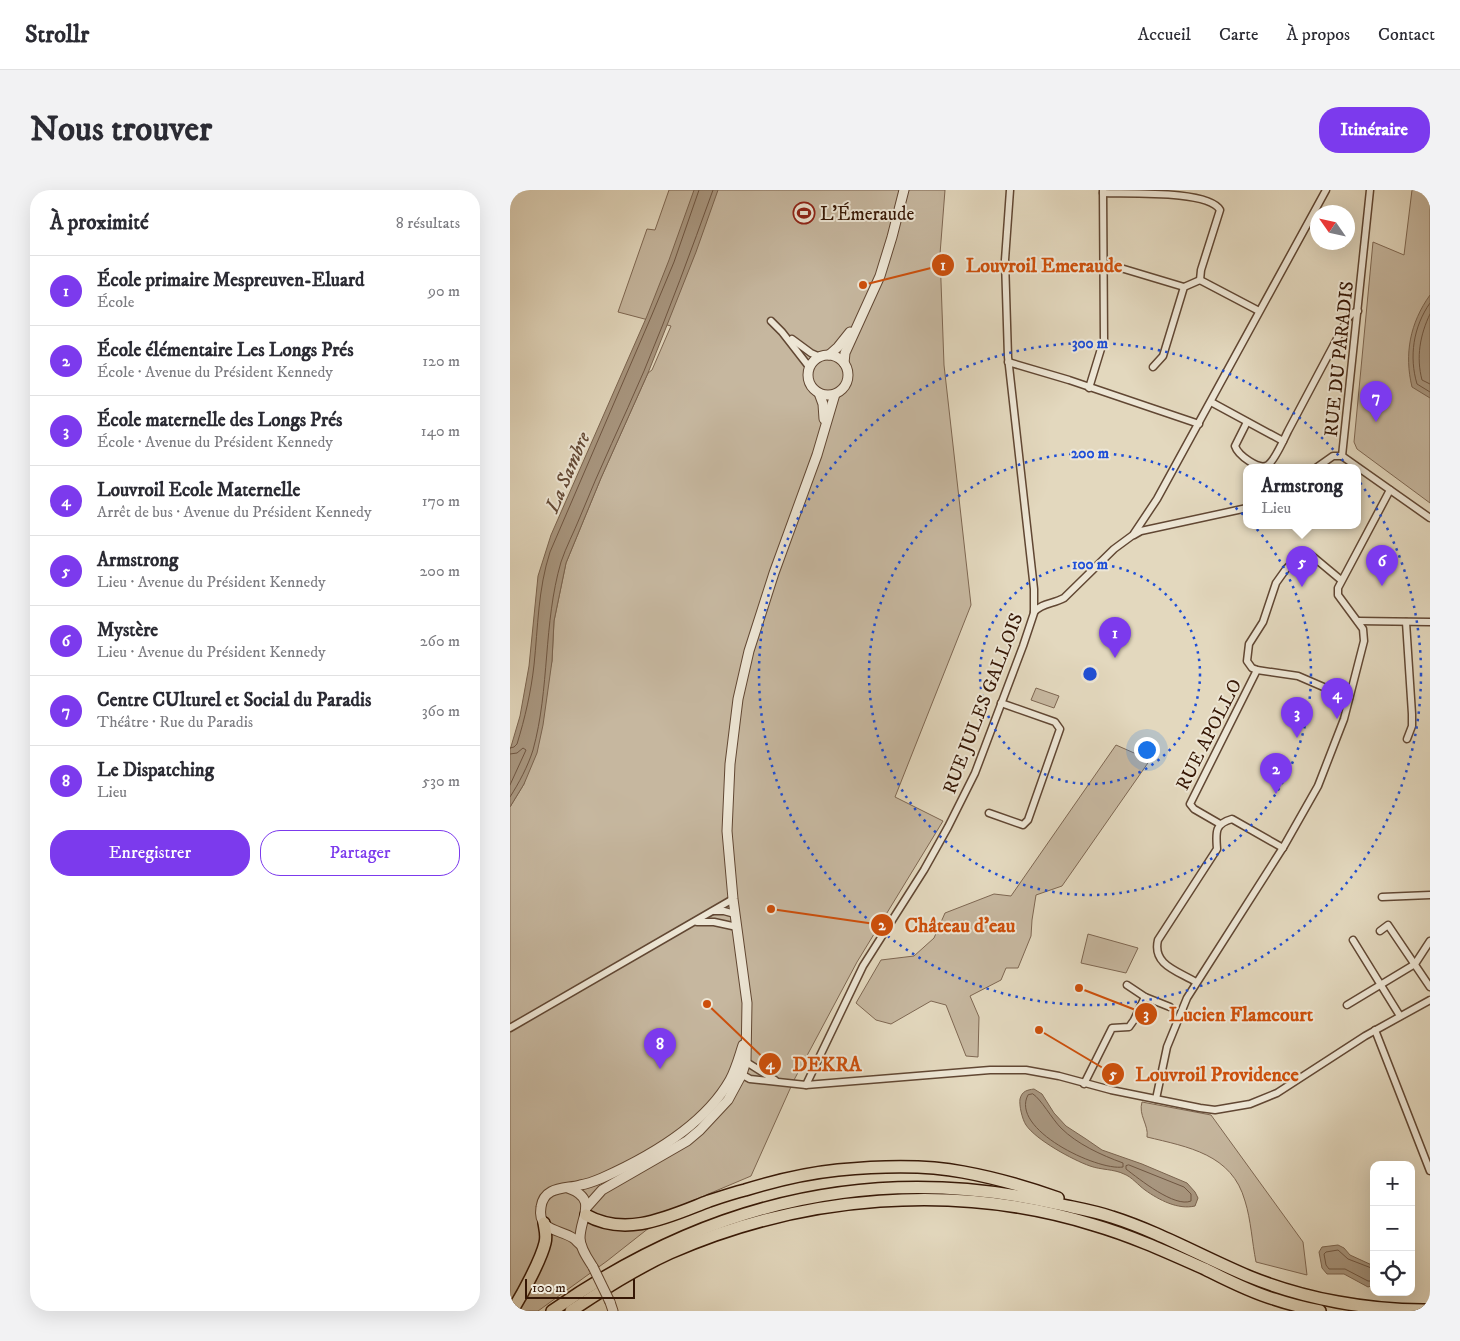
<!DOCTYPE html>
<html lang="fr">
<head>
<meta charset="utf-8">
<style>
  :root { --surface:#fff; --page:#f2f2f3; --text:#2b2b33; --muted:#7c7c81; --line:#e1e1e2; --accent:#7c3aed }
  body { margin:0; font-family:"IM FELL DW Pica",serif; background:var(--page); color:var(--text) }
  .controls { position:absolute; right:15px; bottom:15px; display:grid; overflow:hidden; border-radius:10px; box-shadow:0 5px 20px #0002 }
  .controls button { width:45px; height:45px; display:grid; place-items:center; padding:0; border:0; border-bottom:1px solid var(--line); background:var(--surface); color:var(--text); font:25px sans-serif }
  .compass { position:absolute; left:800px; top:15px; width:45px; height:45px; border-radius:50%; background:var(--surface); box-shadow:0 5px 20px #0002; rotate:304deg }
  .scale { position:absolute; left:15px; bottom:12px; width:110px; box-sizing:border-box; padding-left:5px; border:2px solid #361705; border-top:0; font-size:14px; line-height:18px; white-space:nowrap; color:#361705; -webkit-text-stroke:4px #ede6d5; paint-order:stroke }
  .you { position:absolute; left:636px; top:559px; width:18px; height:18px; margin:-12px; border:4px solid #fff; border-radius:50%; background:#1a73e8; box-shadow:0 0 0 8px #1a73e833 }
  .badge { display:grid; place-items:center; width:32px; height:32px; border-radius:50%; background:var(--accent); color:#fff; font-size:16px; font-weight:700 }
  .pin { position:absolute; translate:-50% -41px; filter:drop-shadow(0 1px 2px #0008) }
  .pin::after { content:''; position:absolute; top:26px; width:18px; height:15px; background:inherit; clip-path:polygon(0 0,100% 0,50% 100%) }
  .popup { position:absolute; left:733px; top:274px; width:118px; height:65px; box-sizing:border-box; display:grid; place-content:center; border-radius:10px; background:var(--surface); filter:drop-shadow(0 1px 4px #0005); font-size:16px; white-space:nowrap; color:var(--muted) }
  .popup b { font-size:19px; color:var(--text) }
  .popup::after { content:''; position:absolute; left:50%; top:100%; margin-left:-10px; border:10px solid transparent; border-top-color:var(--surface) }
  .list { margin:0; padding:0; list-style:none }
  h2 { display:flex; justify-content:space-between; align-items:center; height:65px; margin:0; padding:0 20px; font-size:21px }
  h2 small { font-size:16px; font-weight:400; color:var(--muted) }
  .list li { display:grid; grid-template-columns:32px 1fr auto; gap:15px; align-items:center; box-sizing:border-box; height:70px; padding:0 20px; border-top:1px solid var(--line) }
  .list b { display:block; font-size:19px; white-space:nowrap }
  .list p { margin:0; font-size:16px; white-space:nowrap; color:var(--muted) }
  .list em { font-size:16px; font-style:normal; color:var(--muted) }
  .actions { display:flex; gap:10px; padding:15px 20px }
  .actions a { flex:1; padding:11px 0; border:1px solid var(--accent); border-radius:20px; text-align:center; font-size:18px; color:var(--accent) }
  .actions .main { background:var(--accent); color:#fff }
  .icon { flex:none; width:28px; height:28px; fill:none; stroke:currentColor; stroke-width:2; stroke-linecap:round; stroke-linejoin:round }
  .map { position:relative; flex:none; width:920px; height:1121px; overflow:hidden; border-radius:20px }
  header { display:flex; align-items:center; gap:30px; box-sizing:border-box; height:70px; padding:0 25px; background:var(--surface); border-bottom:1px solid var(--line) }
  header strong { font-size:24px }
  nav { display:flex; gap:28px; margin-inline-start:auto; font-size:18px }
  .intro { display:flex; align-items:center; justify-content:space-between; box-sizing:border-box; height:120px; padding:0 30px }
  h1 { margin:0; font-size:35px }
  .button { padding:12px 22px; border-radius:20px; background:var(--accent); color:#fff; font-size:18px; font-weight:700 }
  main { display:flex; gap:30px; padding:0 30px }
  aside { flex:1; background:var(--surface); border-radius:20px; box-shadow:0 5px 20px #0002 }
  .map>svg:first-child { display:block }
  .green { fill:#c6b79f; stroke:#7e6752 }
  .water { fill:#a8967f; stroke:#7a634e }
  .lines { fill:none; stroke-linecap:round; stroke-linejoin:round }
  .shore { stroke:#6f5642; stroke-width:1 }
  .minor-casing { stroke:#614733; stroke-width:9 }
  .tertiary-casing { stroke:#614733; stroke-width:11 }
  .trunk-casing { stroke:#361705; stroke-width:14 }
  .minor { stroke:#ede6d5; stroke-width:6 }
  .tertiary { stroke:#ede6d5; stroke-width:9 }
  .trunk { stroke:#e3d8be; stroke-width:11 }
  .tertiary-bridge-casing { stroke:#614733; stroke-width:11; stroke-linecap:butt }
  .tertiary-bridge { stroke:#ede6d5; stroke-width:9 }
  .ring { fill:none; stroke:#1d4ed8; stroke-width:2.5; stroke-dasharray:2.5 5 }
  .labels { text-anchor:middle; stroke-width:4; stroke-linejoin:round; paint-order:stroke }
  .poi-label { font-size:19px; fill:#361705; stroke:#ede6d5; text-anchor:start }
  .street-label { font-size:19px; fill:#361705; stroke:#ede6d5 }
  .water-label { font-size:20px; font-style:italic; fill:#644a36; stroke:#ede6d5 }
  .centre { fill:#1d4ed8; stroke:#ede6d5; stroke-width:2.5 }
  .ring-label { font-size:15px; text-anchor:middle; font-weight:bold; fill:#1d4ed8; stroke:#ede6d5; stroke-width:4; stroke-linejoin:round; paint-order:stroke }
  .leader { fill:none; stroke:#cd4f0b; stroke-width:2 }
  .callout-dot { fill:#cd4f0b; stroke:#ede6d5; stroke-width:2 }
  .mark-label { font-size:15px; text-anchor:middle; font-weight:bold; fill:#fff }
  .callout-label { font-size:20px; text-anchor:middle; font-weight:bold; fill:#cd4f0b; stroke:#ede6d5; stroke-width:4; stroke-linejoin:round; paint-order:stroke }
</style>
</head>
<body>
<header>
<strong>Strollr</strong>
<nav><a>Accueil</a><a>Carte</a><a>À propos</a><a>Contact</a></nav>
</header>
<div class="intro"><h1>Nous trouver</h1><a class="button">Itinéraire</a></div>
<main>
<aside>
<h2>À proximité<small>8 résultats</small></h2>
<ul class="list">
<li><span class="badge">1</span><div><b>École primaire Mespreuven-Eluard</b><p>École</p></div><em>90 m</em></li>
<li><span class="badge">2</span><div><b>École élémentaire Les Longs Prés</b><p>École · Avenue du Président Kennedy</p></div><em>120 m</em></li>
<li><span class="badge">3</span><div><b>École maternelle des Longs Prés</b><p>École · Avenue du Président Kennedy</p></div><em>140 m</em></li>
<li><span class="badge">4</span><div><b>Louvroil Ecole Maternelle</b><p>Arrêt de bus · Avenue du Président Kennedy</p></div><em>170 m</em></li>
<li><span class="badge">5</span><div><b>Armstrong</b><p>Lieu · Avenue du Président Kennedy</p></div><em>200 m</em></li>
<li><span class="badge">6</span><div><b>Mystère</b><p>Lieu · Avenue du Président Kennedy</p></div><em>260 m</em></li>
<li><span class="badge">7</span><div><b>Centre CUlturel et Social du Paradis</b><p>Théâtre · Rue du Paradis</p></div><em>360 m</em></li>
<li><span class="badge">8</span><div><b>Le Dispatching</b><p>Lieu</p></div><em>530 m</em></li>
</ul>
<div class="actions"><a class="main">Enregistrer</a><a>Partager</a></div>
</aside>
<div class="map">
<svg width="920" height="1121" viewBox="0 0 920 1121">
  <rect width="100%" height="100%" fill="#e3d8be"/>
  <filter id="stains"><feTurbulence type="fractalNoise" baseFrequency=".004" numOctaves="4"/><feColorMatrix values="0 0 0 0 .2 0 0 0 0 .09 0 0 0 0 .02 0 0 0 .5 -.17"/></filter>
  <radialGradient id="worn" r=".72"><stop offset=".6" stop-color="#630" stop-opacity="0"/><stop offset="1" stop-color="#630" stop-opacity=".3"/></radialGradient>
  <g class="green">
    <polygon points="159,0 435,0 430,64 434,175 461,415 385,607 433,631 347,772 284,890 241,986 163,1019 97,1071 28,1121 0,1121 0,617 14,594 42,471 44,431 56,373 91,288 138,183 142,180 161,136 108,122 137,39 145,40"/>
    <polygon points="902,0 920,0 920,313 847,259 844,252 863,52 894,65"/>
    <polygon points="526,498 549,506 544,518 521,510"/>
    <polygon points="606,555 640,570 552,696 526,705 522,730 521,746 508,778 496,778 491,790 460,806 469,827 468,867 456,866 436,815 421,811 381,834 366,830 346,813 371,770 404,766 424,748 435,723 484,704 501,706"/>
    <polygon points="578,744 628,758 616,783 571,773"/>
    <path d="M 632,912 L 701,925 L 793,1052 L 797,1085 L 746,1072 C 742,1052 741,1030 735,1011 C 722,964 678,957 637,947 C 639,935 628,925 632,912 Z"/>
  </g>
  <g class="water">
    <polygon points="184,0 208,0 186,62 138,183 91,288 56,373 44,431 42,471 33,535 27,563 14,594 0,617 0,560 10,526 19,476 28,386 41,345 137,126 159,70"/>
    <path d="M 920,105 L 920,208 L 902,197 C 894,164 900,133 920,105 Z"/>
    <path d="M 524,899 L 532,904 L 544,923 L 556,936 L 576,949 L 592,960 L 632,974 L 677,993 L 685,1002 L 688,1008 L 685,1016 C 668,1020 649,1010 635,1000 C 628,995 622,987 614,984 C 604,979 591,980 580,976 C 563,970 526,950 516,935 C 512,929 509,915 510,909 C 512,901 517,900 524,899 Z"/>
    <polygon points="828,1055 834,1058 840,1065 864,1076 864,1095 858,1097 834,1084 817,1084 812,1078 809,1062 812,1057"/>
  </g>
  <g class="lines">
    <g class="shore">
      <path d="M 920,113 C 903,137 899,167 907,194 L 920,202"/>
      <path d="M 920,124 C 910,145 906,167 912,190 L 920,194"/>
      <path d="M 0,558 L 4,557 L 7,554 C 15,528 21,502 24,475 C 28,437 28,399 40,362 L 141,127 L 164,72 L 189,0"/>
      <polyline points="0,564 7,563 13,558 16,560 0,595"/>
      <path d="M 0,607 C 9,593 18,576 23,560 C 40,498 33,434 51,372 C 56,357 64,342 70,327 C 90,277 113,230 134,181 C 159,121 181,61 203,0"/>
      <path d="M 523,904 C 531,909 542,929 551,938 C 567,954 591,965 613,973 L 613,977 C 587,981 499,939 518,905 Z"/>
      <path d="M 619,975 L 674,997 L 681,1004 L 681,1011 C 665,1018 629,989 616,979 L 616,976 Z"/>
      <polyline points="864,1079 838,1069 828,1060 816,1062 814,1064 816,1075 819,1079 835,1079 858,1091 864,1091"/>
    </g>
    <g class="minor-casing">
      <g id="minor">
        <path d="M 593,3 C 617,4 699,0 710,20 L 691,80 L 690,90"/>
        <polyline points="594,73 674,97"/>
        <polyline points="690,90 749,121"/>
        <polyline points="261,131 272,142 300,178"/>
        <polyline points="282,149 301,163 310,167"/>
        <polyline points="498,172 559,190 689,234"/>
        <polyline points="643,177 653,166 674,97 690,90"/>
        <polyline points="579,198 594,149 593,0"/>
        <polyline points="701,212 773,251"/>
        <path d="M 737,232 L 725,256 C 728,265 749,281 758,275 C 765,270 774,249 778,241 C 798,204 818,166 838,128 L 843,123 L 848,121"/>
        <polyline points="832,266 860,0"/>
        <polyline points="832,266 920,328"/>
        <polyline points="806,278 823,266 832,266"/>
        <polyline points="624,345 631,341 737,318"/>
        <polyline points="831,390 801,365 792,363 776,379 766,393 753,432 739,454 737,471 742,478 747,480 788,486 839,508"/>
        <path d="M 524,422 C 532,413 543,414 554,408 L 604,359 L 623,345 L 647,309 L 816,0"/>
        <polyline points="848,431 920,432"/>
        <polyline points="896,432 902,524 902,536 897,549"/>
        <polyline points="479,623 513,635 518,630 550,539 545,532 491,513"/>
        <polyline points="710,634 684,619 680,614 747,480"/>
        <polyline points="872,707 920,705"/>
        <polyline points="204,721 214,721 225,724"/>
        <polyline points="187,732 204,732 227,737"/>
        <polyline points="870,741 878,735 920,797"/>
        <polyline points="843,750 890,826"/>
        <path d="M 686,792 C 668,781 642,775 648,750 L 707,659 C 706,643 704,634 722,629 L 773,658"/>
        <polyline points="617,795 635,807 660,817"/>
        <polyline points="837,815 905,774 920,751"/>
        <polyline points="0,838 223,709"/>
        <polyline points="865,840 920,981"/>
        <polyline points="233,870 265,890"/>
        <polyline points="229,883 240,889 296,895 480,880 516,880 549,886 601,900 690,918 705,920 740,914 767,903 855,846 920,810"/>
        <polyline points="574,894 602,838 619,837 624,830 635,807"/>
        <polyline points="296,895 353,776 414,680 438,637 465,583 513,456 524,423 524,399 498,167 495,70 500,0"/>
        <polyline points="646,909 657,857 677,808 774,656 808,596 834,529 854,451 853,439 828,405 828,398 880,300"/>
      </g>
    </g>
    <g class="tertiary-casing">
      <g id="tertiary">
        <polyline points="319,165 328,157 340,142"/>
        <circle cx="318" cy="185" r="20"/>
        <polyline points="334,173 335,163 370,86 382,47 394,0"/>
        <polyline points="309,203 313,214 314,229"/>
        <path d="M 58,998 C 89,1009 70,1027 70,1048 C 70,1058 78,1069 83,1077"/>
        <polyline points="76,1018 92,1000 177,951 190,940 218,910 232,884 236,871 237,813 223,709 217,641 220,574 228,509 239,461 264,383 307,265 325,204"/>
        <path d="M 71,1055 C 68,1053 66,1050 63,1048 C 49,1039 27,1041 31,1017 C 34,996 55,999 70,995 C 77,994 85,991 92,988 C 139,967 194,936 220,890 C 226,879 229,867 233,855"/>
        <polyline points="100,1112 103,1121"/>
      </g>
    </g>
    <g class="trunk-casing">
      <g id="trunk">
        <path d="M 76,1025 C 117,1048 160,1026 199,1011 C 211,1007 223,1003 235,1000 C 264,991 299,983 328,980 C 369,976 413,974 453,982 C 486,988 517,997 548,1008"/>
        <path d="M 2,1121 C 12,1105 31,1070 35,1053 C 37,1046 35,1039 34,1033"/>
        <path d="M 42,1121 C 196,1013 363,971 548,1014 C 566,1018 585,1021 602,1027 C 649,1042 693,1067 738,1086 C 794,1109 860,1121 920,1120"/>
        <path d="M 61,1121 C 93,1100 125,1079 160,1063 C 292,1005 446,992 584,1035 C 622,1046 659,1063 695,1079 C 717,1090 740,1102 764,1109 C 779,1114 795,1118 810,1121"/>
      </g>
    </g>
    <use href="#minor" class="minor"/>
    <use href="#tertiary" class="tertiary"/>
    <use href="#trunk" class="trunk"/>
    <g class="tertiary-bridge-casing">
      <polyline id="tertiary-bridge" points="83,1077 100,1112"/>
    </g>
    <use href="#tertiary-bridge" class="tertiary-bridge"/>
  </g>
  <g class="ring">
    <circle cx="580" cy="484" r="110"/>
    <circle cx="580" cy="484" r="221"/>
    <circle cx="580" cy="484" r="331"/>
  </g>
  <defs>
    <g id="stadium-ring" transform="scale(1.125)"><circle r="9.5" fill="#ede6d5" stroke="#8f2418" stroke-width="1.5"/><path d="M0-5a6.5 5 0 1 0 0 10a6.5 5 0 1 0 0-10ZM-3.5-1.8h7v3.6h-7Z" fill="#8f2418"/></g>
  </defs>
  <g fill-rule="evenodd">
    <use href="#stadium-ring" x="294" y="23"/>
  </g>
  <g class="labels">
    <g class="poi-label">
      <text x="310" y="30">L'Émeraude</text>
    </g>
    <g class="street-label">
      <text transform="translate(828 169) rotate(-84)" y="7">RUE DU PARADIS</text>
      <text transform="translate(472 513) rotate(-69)" y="7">RUE JULES GALLOIS</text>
      <text transform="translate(698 544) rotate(-63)" y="7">RUE APOLLO</text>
    </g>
    <g class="water-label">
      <text transform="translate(57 282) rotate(-67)" y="7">La Sambre</text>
    </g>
  </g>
  <circle cx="580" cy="484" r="8" class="centre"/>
  <g class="ring-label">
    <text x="580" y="158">300 m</text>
    <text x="580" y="268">200 m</text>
    <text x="580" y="379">100 m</text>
  </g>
  <path class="leader" d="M353 95L433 75M261 719L372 735M569 798L636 824M197 814L260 874M529 840L603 884"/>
  <g class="callout-dot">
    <circle cx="353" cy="95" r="5"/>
    <circle cx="261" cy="719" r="5"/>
    <circle cx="569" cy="798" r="5"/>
    <circle cx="197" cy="814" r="5"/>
    <circle cx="529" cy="840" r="5"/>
    <circle cx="433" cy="75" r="12"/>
    <circle cx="372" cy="735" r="12"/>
    <circle cx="636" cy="824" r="12"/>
    <circle cx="260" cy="874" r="12"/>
    <circle cx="603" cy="884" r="12"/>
  </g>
  <g class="mark-label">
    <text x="433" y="80">1</text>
    <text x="372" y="740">2</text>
    <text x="636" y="829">3</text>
    <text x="260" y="879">4</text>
    <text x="603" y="889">5</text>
  </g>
  <g class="callout-label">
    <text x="534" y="82">Louvroil Emeraude</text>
    <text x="450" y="742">Château d'eau</text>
    <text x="731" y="831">Lucien Flamcourt</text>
    <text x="317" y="881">DEKRA</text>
    <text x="707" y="891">Louvroil Providence</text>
  </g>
  <rect width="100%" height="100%" filter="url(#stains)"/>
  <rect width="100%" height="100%" fill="url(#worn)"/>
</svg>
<div class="controls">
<button>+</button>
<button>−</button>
<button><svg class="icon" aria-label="locate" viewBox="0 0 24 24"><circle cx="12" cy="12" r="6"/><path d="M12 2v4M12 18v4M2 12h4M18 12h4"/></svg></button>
</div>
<svg class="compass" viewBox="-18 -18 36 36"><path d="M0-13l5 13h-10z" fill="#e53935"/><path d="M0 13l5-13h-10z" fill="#7c7c81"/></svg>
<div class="scale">100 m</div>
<div class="you"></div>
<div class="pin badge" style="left:605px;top:468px">1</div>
<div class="pin badge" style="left:766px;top:604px">2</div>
<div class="pin badge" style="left:787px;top:548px">3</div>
<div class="pin badge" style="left:827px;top:529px">4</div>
<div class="pin badge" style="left:792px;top:397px">5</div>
<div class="popup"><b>Armstrong</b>Lieu</div>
<div class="pin badge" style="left:872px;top:396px">6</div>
<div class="pin badge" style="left:866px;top:232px">7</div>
<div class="pin badge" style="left:150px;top:879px">8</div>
</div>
</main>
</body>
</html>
